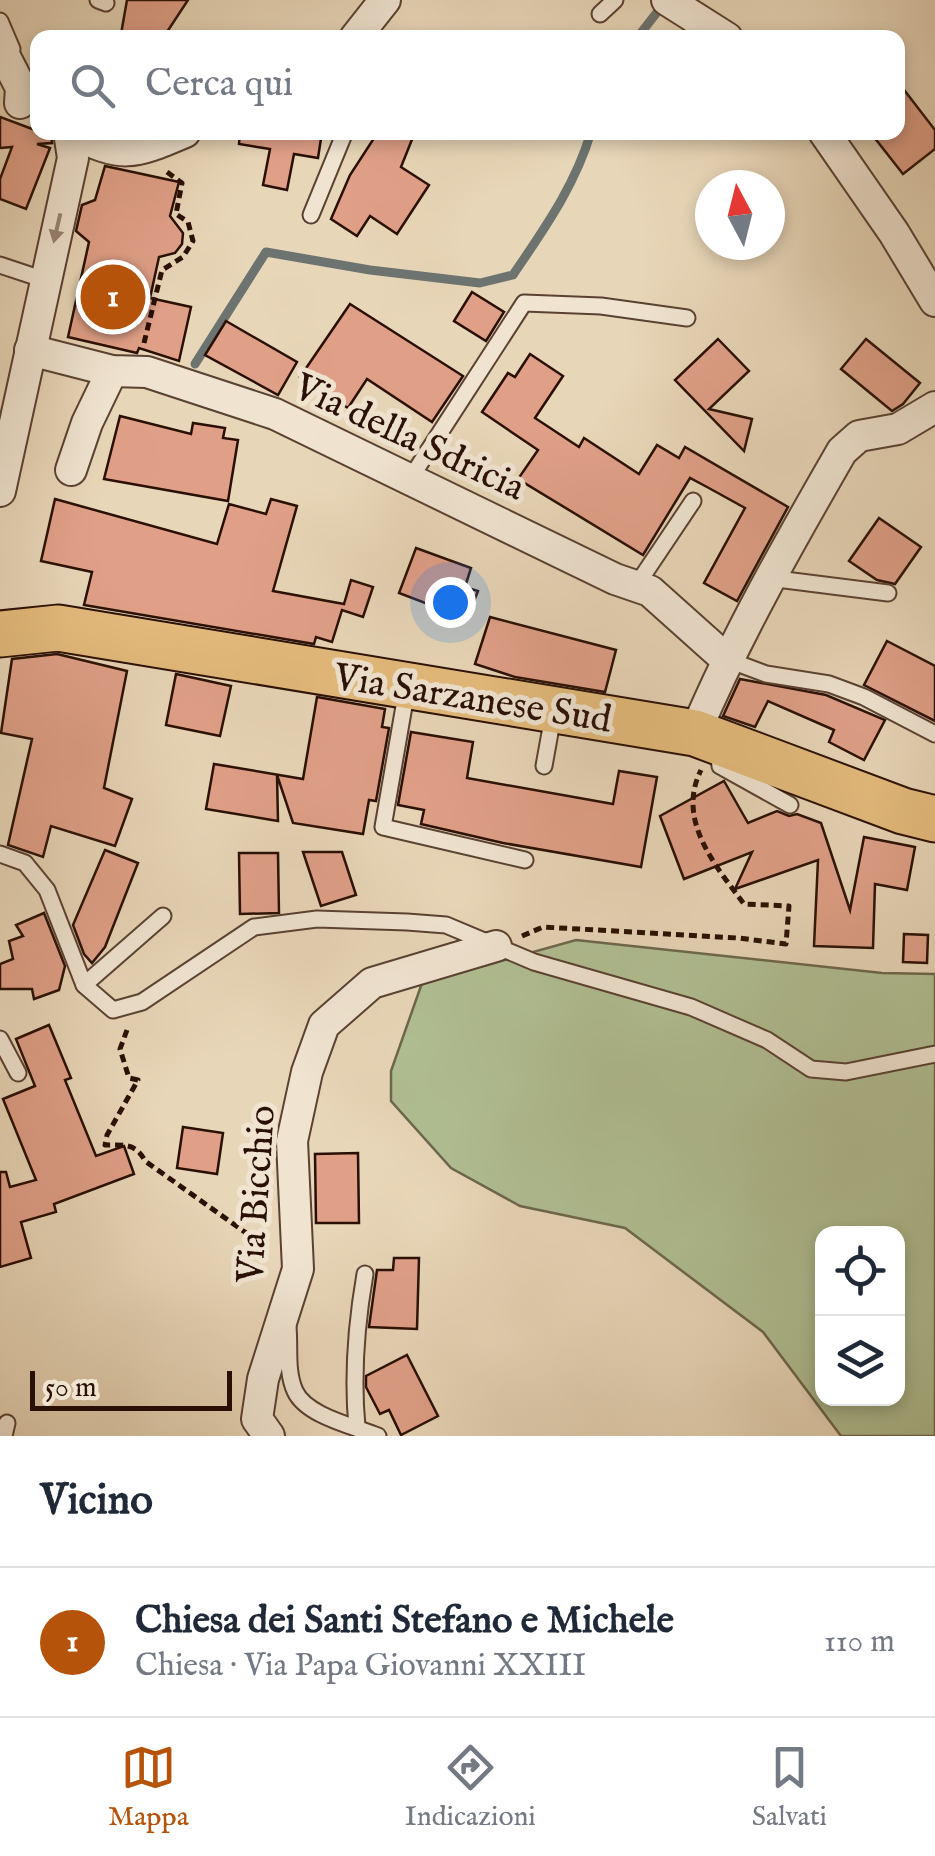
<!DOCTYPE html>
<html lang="it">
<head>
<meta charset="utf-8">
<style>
  :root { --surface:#fff; --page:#f2f2f3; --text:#1f2937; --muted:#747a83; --line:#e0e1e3; --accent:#b45309 }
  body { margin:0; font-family:"IM FELL English",serif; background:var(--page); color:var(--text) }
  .controls { position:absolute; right:30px; bottom:30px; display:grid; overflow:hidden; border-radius:20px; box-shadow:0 5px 15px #0003 }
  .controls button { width:90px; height:90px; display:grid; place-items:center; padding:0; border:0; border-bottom:2px solid var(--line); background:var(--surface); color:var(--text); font:50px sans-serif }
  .compass { position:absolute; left:695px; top:170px; width:90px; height:90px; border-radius:50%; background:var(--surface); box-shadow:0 5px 15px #0003; rotate:353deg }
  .scale { position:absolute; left:30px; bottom:25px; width:202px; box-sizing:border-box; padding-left:10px; border:5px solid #2a0f05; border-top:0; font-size:28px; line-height:35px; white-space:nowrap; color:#2a0f05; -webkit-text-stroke:8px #f0e4d1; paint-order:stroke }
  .you { position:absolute; left:450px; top:602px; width:35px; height:35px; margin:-25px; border:8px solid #fff; border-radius:50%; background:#1a73e8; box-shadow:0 0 0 15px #1a73e833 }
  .badge { display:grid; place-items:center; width:65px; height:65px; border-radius:50%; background:var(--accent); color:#fff; font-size:32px; font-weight:700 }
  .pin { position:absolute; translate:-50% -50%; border:5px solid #fff; box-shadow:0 2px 10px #0006 }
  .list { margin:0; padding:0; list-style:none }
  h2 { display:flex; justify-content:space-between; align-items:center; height:130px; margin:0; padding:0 40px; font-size:42px }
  h2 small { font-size:32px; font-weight:400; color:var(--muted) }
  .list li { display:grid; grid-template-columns:65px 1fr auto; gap:30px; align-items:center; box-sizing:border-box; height:150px; padding:0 40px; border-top:2px solid var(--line) }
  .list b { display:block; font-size:38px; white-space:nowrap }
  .list p { margin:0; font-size:32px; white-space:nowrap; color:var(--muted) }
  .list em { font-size:32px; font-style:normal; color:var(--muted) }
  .icon { flex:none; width:55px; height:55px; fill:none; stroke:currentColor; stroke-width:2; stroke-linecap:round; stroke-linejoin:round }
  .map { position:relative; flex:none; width:935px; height:1436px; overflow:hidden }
  .search { position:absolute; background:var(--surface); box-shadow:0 5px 15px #0003; left:30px; right:30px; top:30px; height:110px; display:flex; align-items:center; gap:25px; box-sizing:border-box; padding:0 35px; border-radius:20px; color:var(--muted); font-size:38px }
  .sheet { height:280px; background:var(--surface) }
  nav { display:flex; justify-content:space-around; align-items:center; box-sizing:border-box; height:140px; border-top:2px solid var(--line); background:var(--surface); font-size:28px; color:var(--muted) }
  nav a { display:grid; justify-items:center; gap:5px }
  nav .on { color:var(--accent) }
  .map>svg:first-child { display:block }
  .green { fill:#b0bf93; stroke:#6d674c; stroke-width:2.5; fill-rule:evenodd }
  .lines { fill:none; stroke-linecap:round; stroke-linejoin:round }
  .stream { stroke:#6d7470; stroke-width:9 }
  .building { fill:#e0a088; stroke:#2a0f05; stroke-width:2.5 }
  .lane-casing { stroke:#5a4132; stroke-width:19 }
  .street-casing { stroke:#5a4132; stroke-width:34 }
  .primary-casing { stroke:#2a0f05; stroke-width:49 }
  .path { stroke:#2a0f05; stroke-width:5; stroke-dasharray:8 5; stroke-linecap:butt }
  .lane { stroke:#f0e4d1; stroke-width:15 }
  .street { stroke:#f0e4d1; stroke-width:30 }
  .primary { stroke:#e4bb7c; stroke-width:45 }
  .oneway { fill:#978475 }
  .labels { text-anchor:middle; stroke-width:10; stroke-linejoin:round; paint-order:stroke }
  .street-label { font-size:38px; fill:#2a0f05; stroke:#f0e4d1 }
</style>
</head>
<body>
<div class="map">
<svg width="935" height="1436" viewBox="0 0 935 1436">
  <rect width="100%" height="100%" fill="#e8d6b8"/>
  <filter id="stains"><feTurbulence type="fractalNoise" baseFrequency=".002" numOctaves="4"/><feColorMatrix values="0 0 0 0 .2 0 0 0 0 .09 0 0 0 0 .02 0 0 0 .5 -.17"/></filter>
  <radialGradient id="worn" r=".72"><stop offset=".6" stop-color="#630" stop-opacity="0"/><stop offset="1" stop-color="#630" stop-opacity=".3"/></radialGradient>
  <path class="green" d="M 576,940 L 882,973 L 935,974 L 935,1436 L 841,1436 L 763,1332 L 625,1228 L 520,1206 L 451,1168 L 391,1101 L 391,1071 L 422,983 ZM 822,1234 L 898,1234 L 898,1398 L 822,1398 Z"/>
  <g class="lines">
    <g class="stream">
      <polyline points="637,38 658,11"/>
      <path d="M 195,364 L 266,252 L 370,270 L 480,283 L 513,275 C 544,229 575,186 591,132"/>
    </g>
  </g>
  <g class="building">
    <polygon points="127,0 188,0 167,32 121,34"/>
    <polygon points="898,82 935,130 935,149 903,174 870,132 898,132"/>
    <polygon points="0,117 51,136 52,143 37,144 50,148 26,209 0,199 0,179 12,147 0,148"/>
    <polygon points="240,132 322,132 318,158 294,154 287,190 263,185 270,149 239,144"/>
    <polygon points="378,132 415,132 401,167 429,185 397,234 370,216 357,236 331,219 350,175"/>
    <polygon points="105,166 179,182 170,216 183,233 182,244 175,253 159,257 150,298 191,307 179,361 139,348 137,353 68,337 89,242 76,231 82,205 95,200"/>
    <polygon points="472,292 504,312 486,341 454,321"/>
    <polygon points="350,304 463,376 432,422 367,379 348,408 300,377"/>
    <polygon points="226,321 297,362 278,395 205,355"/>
    <polygon points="718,339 749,371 709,409 752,419 744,451 675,380"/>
    <polygon points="866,339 920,383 903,404 892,411 841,369"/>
    <polygon points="530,354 563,376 535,418 579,447 584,438 639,474 657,445 679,458 685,447 788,507 737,601 704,583 745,508 707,487 690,478 643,555 518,479 538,450 482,412 508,373 515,377"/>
    <polygon points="120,416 191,434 193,423 225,428 223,438 238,440 228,501 104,479"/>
    <polygon points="55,499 217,544 229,504 266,514 271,499 297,506 273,591 344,604 351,580 373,587 363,617 342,610 332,642 316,637 314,644 84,605 92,572 41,561"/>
    <polygon points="879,518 921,547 895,584 877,580 849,561"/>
    <polygon points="416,548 471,568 465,587 478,591 467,619 399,593"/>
    <polygon points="490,617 616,650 605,692 515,677 475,664"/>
    <polygon points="887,641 935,666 935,721 864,685"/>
    <polygon points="57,654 127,671 104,788 132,799 115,846 51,826 43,857 8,845 32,739 1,733 12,659"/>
    <polygon points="176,674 231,686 220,736 166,725"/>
    <polygon points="740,679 826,695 885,720 864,760 829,742 834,730 768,701 755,727 723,716"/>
    <polygon points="317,697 385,709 382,727 389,728 376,801 369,800 363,834 293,823 277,775 278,821 206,809 214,764 303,779"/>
    <polygon points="411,732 473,742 467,778 613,804 619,771 657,777 641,867 503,843 421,824 424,810 398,805"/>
    <polygon points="724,781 748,823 777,811 789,816 797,814 821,823 850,910 864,837 915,847 907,890 875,884 873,948 814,946 818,860 735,889 752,852 684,879 660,816"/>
    <polygon points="105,850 138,863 105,947 92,963 84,954 73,925"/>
    <polygon points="303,852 342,852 356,895 321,906"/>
    <polygon points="239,853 278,853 279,913 240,914"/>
    <polygon points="44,913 65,966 59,990 34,999 32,989 0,989 0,964 13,959 9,941 23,936 16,925"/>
    <polygon points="904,934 928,935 927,963 903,962"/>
    <polygon points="49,1025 71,1078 65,1080 96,1156 124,1146 134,1174 54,1204 56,1212 21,1222 31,1258 0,1267 0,1172 6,1172 10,1187 36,1180 3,1099 35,1086 16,1039"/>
    <polygon points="183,1127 223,1133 217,1174 177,1168"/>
    <polygon points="358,1153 359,1223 316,1223 315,1154"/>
    <polygon points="394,1258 419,1258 417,1329 369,1327 377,1270 393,1270"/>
    <polygon points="407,1355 438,1416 401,1435 389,1410 380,1414 366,1387 366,1376"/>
  </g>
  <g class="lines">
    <g class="lane-casing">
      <g id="lane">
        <polyline points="98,0 106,3"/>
        <polyline points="600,14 615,0"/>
        <polyline points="0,21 12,49"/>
        <polyline points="311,215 345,132"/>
        <polyline points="0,265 45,280"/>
        <polyline points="410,479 524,303 601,306 687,318"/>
        <polyline points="769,578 888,593"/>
        <polyline points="636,586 693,501"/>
        <polyline points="726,659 766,674 829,684 864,697 935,734"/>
        <polyline points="407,689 383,827 525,860"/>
        <polyline points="718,750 720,766 790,805"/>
        <polyline points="544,766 553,716"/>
        <polyline points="0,854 25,863 47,890 84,985 163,916"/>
        <polyline points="84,985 113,1010 142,1002 254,927 317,919 407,922 446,925 534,962 691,1007 767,1040 811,1069 846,1072 935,1054"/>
        <polyline points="0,1039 18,1073"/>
        <path d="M 288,1327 C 290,1348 286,1371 295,1391 C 306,1416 354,1426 378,1436"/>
        <path d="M 357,1427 C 352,1375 356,1326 365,1274"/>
        <polyline points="4,1436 7,1423"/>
      </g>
    </g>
    <g class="street-casing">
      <g id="street">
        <polyline points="667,0 727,38"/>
        <polyline points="355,38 385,0"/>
        <polyline points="0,47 21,88 20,103"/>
        <path d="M 70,132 C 123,158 131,155 185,132"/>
        <polyline points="824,132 894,233 935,301"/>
        <polyline points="30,350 112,371 147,372 275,414 615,579 650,591 726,659"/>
        <polyline points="71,470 87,423 112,371"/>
        <polyline points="0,491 73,158 69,132"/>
        <path d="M 695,733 C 737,634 789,543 842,451 L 859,436 L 898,429 L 935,407"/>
        <polyline points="269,1436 257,1419 263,1379 298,1269 292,1141 307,1072 324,1025 372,983 496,946"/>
      </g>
    </g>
    <g class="primary-casing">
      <polyline id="primary" points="0,634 58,628 695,733 903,811 935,819"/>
    </g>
    <g class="path">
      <polyline points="144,343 162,270 183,257 193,241 188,222 176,214 182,183 163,169"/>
      <path d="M 522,936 L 543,927 L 738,938 L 786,944 L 789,906 L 744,904 C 715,865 676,820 701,770"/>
      <path d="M 127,1030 L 120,1049 L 129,1078 L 138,1080 L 107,1135 L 105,1145 C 124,1145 136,1143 145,1161 L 256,1240 L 267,1256"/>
    </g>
    <use href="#lane" class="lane"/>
    <use href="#street" class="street"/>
    <use href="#primary" class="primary"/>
  </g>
  <defs><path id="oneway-solid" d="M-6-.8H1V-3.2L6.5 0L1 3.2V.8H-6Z" transform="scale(2.5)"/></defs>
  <use class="oneway" href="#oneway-solid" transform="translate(57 228) rotate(103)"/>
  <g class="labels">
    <g class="street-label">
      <text transform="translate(410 436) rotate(25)" y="13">Via della Sdricia</text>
      <text transform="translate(473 697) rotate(9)" y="13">Via Sarzanese Sud</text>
      <text transform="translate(255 1194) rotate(-86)" y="13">Via Bicchio</text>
    </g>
  </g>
  <rect width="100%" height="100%" filter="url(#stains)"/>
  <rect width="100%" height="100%" fill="url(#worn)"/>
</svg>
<div class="controls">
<button><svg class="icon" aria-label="locate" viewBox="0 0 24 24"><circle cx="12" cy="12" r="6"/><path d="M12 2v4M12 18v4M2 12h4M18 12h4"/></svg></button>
<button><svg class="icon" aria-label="layers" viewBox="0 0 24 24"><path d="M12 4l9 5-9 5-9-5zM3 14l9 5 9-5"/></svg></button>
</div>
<svg class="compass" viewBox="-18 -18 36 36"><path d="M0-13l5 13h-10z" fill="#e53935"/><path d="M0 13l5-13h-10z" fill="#747a83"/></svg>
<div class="scale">50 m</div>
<div class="you"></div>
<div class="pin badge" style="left:113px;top:297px">1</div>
<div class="search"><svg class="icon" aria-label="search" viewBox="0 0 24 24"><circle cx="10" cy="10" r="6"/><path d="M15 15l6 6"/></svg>Cerca qui</div>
</div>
<section class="sheet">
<h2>Vicino<small></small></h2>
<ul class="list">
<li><span class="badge">1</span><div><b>Chiesa dei Santi Stefano e Michele</b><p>Chiesa · Via Papa Giovanni XXIII</p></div><em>110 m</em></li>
</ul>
</section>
<nav>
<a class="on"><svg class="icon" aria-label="map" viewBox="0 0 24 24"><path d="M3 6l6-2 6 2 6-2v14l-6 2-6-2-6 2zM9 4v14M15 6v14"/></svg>Mappa</a>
<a><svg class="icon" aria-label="directions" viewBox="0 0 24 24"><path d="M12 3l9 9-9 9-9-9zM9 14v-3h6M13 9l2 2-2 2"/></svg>Indicazioni</a>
<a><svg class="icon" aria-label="saved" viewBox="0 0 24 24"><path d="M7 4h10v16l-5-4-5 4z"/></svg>Salvati</a>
</nav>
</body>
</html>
